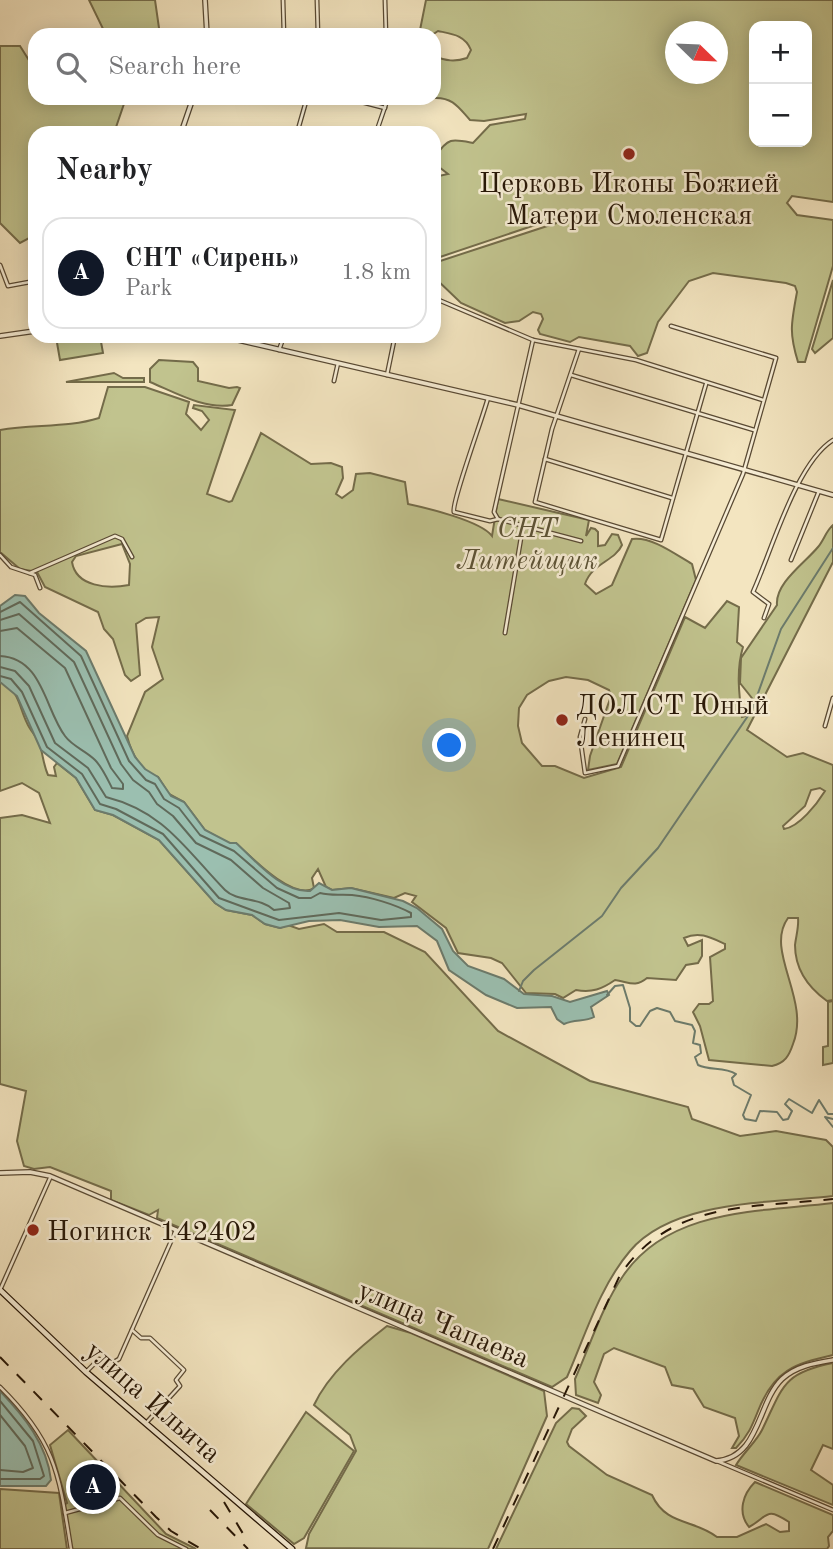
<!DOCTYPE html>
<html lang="en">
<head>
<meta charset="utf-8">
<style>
  :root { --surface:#fff; --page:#f6f6f6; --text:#202124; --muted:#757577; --line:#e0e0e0; --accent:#111827 }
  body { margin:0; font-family:"Old Standard TT",serif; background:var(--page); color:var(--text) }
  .controls { position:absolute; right:21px; top:21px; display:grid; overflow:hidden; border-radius:14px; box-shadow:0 4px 18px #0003 }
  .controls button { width:63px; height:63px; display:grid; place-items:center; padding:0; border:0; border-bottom:2px solid var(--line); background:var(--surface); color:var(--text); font:35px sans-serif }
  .compass { position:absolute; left:665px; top:21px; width:63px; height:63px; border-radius:50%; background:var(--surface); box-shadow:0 4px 18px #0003; rotate:113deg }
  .you { position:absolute; left:450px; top:746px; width:24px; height:24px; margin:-18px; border:5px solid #fff; border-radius:50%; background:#1a73e8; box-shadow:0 0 0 10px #1a73e833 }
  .badge { display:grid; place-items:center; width:46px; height:46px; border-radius:50%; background:var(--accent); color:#fff; font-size:23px; font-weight:700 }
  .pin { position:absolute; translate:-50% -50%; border:4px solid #fff; box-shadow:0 2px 7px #0006 }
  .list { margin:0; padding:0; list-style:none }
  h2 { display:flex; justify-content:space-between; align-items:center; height:91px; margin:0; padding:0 28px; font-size:30px }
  h2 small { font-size:23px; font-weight:400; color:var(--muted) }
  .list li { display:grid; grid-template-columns:46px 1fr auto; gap:21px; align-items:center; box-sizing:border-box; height:112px; margin:0 14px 14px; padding:0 14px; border:2px solid var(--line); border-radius:21px }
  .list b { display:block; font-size:26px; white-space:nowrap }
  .list p { margin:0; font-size:23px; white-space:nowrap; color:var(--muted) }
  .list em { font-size:23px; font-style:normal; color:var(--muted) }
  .icon { flex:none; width:38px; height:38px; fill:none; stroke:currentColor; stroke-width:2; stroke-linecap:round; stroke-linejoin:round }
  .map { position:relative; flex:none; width:833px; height:1549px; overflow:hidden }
  .search { position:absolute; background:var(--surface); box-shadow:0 4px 18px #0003; left:28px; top:28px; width:413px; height:77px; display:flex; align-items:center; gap:18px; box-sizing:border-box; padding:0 24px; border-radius:21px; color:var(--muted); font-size:26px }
  .panel { position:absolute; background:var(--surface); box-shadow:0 4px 18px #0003; left:28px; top:126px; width:413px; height:217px; border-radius:21px }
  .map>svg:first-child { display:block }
  .green { fill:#c1c38e; stroke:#746c4a; stroke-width:2; fill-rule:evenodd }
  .water { fill:#9bbfb0; stroke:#6c7b6c; stroke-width:2 }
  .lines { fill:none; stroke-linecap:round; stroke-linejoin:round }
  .shore { stroke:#606a5b; stroke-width:2 }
  .stream { stroke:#6c7b6c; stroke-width:2 }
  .minor-casing { stroke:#594a34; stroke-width:5 }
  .tertiary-casing { stroke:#594a34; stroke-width:6 }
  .secondary-casing { stroke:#261606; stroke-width:7 }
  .minor { stroke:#f7eed6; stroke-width:2.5 }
  .tertiary { stroke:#f7eed6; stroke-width:3.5 }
  .secondary { stroke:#f7eed6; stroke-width:4.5 }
  .rail { stroke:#261606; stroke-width:2; stroke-dasharray:12 12; stroke-linecap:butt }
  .poi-dot { fill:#8f2418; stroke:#f7eed6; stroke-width:2.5 }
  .labels { text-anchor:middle; stroke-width:5; stroke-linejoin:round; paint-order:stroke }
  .poi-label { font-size:28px; fill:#261606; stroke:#f7eed6; text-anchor:start }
  .park-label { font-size:28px; font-style:italic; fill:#5c5336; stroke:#f7eed6 }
  .street-label { font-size:28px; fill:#261606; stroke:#f7eed6 }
</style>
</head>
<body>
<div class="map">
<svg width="833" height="1549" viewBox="0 0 833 1549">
  <rect width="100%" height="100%" fill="#f3e5c0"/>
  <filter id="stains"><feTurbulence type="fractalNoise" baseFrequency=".00286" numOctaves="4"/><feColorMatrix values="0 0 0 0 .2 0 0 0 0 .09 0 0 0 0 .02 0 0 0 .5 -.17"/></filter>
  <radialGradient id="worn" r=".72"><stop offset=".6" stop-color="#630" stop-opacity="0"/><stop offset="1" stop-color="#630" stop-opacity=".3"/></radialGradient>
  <g class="green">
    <polygon points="89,0 155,0 160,35 106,35"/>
    <path d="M 426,0 L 833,0 L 833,202 L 792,196 L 787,203 L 797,215 L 833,220 L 833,266 L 805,362 L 798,362 C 789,333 791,324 797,292 L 795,286 L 786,283 L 713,273 L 689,281 L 658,322 L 647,353 L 638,356 L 630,346 L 579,337 L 570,342 L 540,334 L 538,330 L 543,319 L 541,314 L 533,312 L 519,321 L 505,323 L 461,303 L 434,277 L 434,263 L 584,214 L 571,213 L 434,259 L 434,177 L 448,174 L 439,167 L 436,156 C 448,137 453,139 473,143 L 490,125 L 525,119 L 526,114 L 484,121 L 470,120 C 459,108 453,97 434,98 L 434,56 C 446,61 455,62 467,58 L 471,50 C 465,35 452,34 438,31 L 432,35 L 419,35 ZM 754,26 L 807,26 L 807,142 L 754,142 ZM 676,32 L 718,32 L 718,74 L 676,74 Z"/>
    <polygon points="0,46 20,46 32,65 35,64 35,98 126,98 114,133 35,133 35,202 31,217 35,220 35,235 20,243 0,223"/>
    <polygon points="833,280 833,338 815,353 812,349"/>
    <polygon points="100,336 103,353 60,360 56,337"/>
    <path d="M 159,360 L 193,362 L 198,368 L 198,381 L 229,388 L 237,387 L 240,388 L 232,405 C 205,410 174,392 150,382 L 150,369 Z"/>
    <polygon points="114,373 123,378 144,378 144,382 66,382"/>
    <path d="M 108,387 L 145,387 L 189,402 L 186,414 L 201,430 L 209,420 L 202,411 L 193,408 L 194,405 L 235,410 L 207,494 L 229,502 L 232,501 L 261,433 L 311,464 L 331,463 L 342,467 L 343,478 L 336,494 L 342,498 L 353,490 L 356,474 L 370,473 L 405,482 L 408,504 C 427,508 481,521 492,536 L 498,499 L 589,520 L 586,536 L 591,528 L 595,529 L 598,532 L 598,546 L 605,545 L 612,534 L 618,535 L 622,545 C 615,561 592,563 585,584 L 596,594 L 612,585 L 632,539 C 651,536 675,554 692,564 L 696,580 L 617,764 L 588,770 L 590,756 L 611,696 L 609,690 L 588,680 L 566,677 L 549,681 L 527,695 L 519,708 L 518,726 L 522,743 L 542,766 L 555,766 L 584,778 L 621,767 L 685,617 L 705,628 L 727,601 L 739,607 L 737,642 L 743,647 C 736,670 739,694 742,717 L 746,716 L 755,702 L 740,683 L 741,658 L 777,605 C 775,583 805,563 818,547 C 824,540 826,531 833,525 L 833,562 L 747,730 L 787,757 L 803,753 L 833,765 L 833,1000 L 827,1001 C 809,988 795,969 795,945 C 796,936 799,927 798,918 L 788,918 C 764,951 811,999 793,1044 C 789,1056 785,1063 772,1066 L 709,1060 L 700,1026 L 693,1012 L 699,1004 L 709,1004 L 713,1001 L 710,957 L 725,949 L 725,944 C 710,937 699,931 684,938 L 688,946 L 702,940 L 702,956 L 698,963 L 686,965 L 676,980 L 647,978 C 635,988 629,982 615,980 C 602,989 592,993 576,990 L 563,998 L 555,994 L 526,993 L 502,963 L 491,958 L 458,953 L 446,928 L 412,902 L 416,896 L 405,893 L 394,898 L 351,888 L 332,890 L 326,887 L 318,869 L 312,878 L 314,888 C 293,901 251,857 236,843 L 230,844 L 205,830 L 184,802 L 169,794 L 158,777 C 141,773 131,752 127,736 L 145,692 L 163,679 L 152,647 L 159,617 L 146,618 L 136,624 L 140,675 L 131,681 L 125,675 L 113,639 L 104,629 L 98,612 L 45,587 L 37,572 L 20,569 L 0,552 L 0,430 C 33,424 68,428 99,418 ZM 122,544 L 130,564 L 129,585 C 108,589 76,587 72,562 L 76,556 ZM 820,788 L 825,791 C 817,804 799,827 784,829 L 783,826 L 805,806 L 811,790 Z"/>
    <path d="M 0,682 C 19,689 19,707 27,723 C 30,730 36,736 39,743 C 43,753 43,764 48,775 L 56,776 L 54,767 L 57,763 L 76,778 L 95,810 L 113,815 L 159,840 L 215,903 L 226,910 L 252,915 L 265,924 L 280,928 L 288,925 L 299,929 L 324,924 L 337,932 L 384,932 L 425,952 L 498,1031 L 590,1081 L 688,1107 L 692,1119 L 740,1136 L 776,1131 L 826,1140 L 833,1147 L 833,1196 C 771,1203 673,1200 630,1251 C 600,1286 585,1336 567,1377 L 552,1387 L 157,1218 L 158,1210 L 149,1215 L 111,1200 L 111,1191 L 50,1167 L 34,1169 L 24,1166 L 17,1141 L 26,1091 L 0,1084 L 0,818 L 22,815 L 50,823 L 39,793 L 22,783 L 0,791 Z"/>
    <polygon points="833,1001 833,1063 823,1065 823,1047 828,1046 828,1002"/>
    <path d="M 833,1203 L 833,1355 C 794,1364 774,1370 758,1411 C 752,1426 748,1436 736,1448 L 732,1448 L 739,1436 L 735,1418 L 704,1407 L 693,1389 L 672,1385 L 665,1367 L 614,1348 L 604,1354 L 594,1382 L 601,1395 L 598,1403 L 576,1395 L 575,1379 C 590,1346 602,1306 623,1276 C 669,1208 759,1212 833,1203 Z"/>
    <path d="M 387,1326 L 411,1333 L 544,1391 L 547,1416 L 488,1549 L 306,1548 L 309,1534 L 356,1451 L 350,1435 L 314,1405 C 329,1373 360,1347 387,1326 Z"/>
    <path d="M 833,1363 L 833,1449 L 823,1445 L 811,1470 L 833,1485 L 833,1505 L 736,1465 C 744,1452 756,1442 762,1430 C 783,1387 782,1373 833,1363 Z"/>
    <path d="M 572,1408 L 579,1409 L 586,1416 L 572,1429 L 567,1442 L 569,1446 L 607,1475 L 652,1495 C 666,1526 694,1519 717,1537 L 737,1537 L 766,1524 L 780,1532 L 789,1531 L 789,1522 C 765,1506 769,1516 749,1527 C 737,1512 743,1494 755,1482 L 833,1515 L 833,1531 L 828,1537 L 829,1546 L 827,1549 L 496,1549 L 556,1423 Z"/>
    <polygon points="306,1412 354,1451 304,1538 294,1544 246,1504"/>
    <polygon points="68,1430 166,1534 196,1549 70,1549 64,1505 67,1503 50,1445"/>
    <polygon points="0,1489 59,1493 67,1549 0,1549"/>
  </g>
  <g class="water">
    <path d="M 15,595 L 25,596 L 39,613 L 86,651 L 135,757 L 145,769 L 158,777 L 171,796 L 184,802 L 205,830 L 230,843 L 236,843 C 255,860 282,893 310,891 L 319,883 L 332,890 L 351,888 L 403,901 L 417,908 L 442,929 L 453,951 L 468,966 L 504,979 L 524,994 L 552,996 L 570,1002 L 607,991 L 609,995 L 591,1007 L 594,1017 C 585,1022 575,1019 564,1024 L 557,1019 L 551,1007 L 517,1008 L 486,995 L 449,970 L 437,941 L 417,926 L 379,927 L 340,920 L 309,921 L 280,928 L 265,924 L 252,915 L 226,910 L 215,903 L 159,840 L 113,815 L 95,810 L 76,778 L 41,750 L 17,696 L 0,682 L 0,606 Z"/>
    <path d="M 0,1391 C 24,1416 47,1444 51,1480 L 46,1486 L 0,1486 Z"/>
  </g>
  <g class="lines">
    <g class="shore">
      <path d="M 0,612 L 20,602 L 81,656 L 129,761 L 146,780 L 155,784 L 164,799 L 179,808 L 200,835 L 234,851 L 277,888 L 299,898 L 311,898 L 320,893 C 332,896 340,894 352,895 C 371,897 394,904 411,913 L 411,917 L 381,920 L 339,913 L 279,920 L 219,898 L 163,834 L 116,809 L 100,804 L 82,774 L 47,747 L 22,692 L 11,679 L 0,676"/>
      <path d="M 0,620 L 19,614 L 74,662 L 121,764 L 133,780 L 149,792 L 157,804 L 173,816 L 196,843 L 231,860 L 263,888 L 289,903 L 290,908 L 274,910 C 260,897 237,902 225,890 C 186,850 165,812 106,797 L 88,768 L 55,743 L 29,686 L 15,671 L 0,667"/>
      <path d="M 0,631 L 17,628 L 65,668 L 111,768 L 123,784 L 123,789 L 112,788 C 107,778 102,767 95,760 C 86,751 72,746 65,736 C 45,710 43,658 0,656"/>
      <polyline points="0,1401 33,1441 44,1476 40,1479 0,1479"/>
      <polyline points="0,1415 25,1446 33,1468 23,1472 0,1470"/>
    </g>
    <g class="stream">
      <polyline points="519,991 523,981 534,970 602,916 621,888 658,848 752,710 781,629 833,548"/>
      <path d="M 607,995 L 615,986 L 623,985 L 630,1008 L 630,1021 L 636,1026 L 640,1026 L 650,1011 L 657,1008 L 670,1012 L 675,1021 L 692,1025 L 695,1031 L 693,1043 L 700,1045 L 701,1053 L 695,1057 L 698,1065 C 710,1071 724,1066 736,1074 L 732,1078 L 734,1085 L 751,1095 L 743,1115 L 745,1119 L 756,1121 L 760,1111 L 777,1112 L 783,1120 L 788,1119 L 792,1111 L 785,1104 L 789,1099 L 812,1113 L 819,1100 L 828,1114 L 833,1114"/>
      <polyline points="833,1119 825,1117 833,1127"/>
    </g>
    <g class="minor-casing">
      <g id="minor">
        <polyline points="283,0 284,35"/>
        <polyline points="317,0 318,35"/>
        <polyline points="385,0 386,35"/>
        <polyline points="346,98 385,108"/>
        <polyline points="297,133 307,98"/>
        <polyline points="376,133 388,98"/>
        <polyline points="0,265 8,286 35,281"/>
        <polyline points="434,298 533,340 636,360 763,400"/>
        <polyline points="579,349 552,429 535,502 661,540 706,384"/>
        <polyline points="279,350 284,336"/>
        <polyline points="387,375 395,336"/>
        <polyline points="571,375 754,430"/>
        <polyline points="334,381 338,363"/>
        <path d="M 488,398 C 483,417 451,504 454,512 L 490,521 L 498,519 L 581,541"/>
        <polyline points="545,459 672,498"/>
        <polyline points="498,519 494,512 533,340"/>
        <polyline points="0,555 11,567 35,575 40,588"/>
        <polyline points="791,560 819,491"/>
        <polyline points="30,573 115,536 122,539 132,557"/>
        <path d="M 764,618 L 769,604 L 753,592 C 772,550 796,463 833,440"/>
        <polyline points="505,633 523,526"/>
        <polyline points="585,719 580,737 585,773 618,766 743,474 776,358 671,326"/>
        <polyline points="825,726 833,698"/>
        <polyline points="0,1290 50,1178"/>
        <polyline points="132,1330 141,1338 150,1338 184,1370 176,1380 180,1386 146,1423"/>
        <polyline points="87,1371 99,1359 109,1365 119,1359 176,1230"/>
        <path d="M 0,1387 C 56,1442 59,1474 71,1549"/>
        <polyline points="717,1461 833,1510"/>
        <polyline points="65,1513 120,1498 158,1535 186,1549"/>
      </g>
    </g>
    <g class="tertiary-casing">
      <g id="tertiary">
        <polyline points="205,0 207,35"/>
        <polyline points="181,133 193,98"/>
        <polyline points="0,336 35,331"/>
        <polyline points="221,336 518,405 833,495"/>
        <path d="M 0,1173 L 30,1172 L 50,1176 L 716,1461 C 760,1458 757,1403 782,1379 C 796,1366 815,1363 833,1360"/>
      </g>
    </g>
    <g class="secondary-casing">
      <polyline id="secondary" points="0,1290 86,1372 292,1549"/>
    </g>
    <use href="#minor" class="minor"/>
    <use href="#tertiary" class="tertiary"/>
    <use href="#secondary" class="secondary"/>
    <g class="rail">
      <polyline points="0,1357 156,1517 171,1531 201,1549"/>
      <polyline points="224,1502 245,1537"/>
      <polyline points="210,1510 248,1549"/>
      <path d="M 493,1549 L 620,1275 C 671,1200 752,1208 833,1199"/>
    </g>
  </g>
  <g class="poi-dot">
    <circle cx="629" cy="154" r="7"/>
    <circle cx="562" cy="720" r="7"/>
    <circle cx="33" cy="1230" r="7"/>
  </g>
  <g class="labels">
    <g class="poi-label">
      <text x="629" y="192" text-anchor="middle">Церковь Иконы Божией<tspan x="629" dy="32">Матери Смоленская</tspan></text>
      <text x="576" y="714">ДОЛ СТ Юный<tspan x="576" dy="32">Ленинец</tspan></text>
      <text x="47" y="1240">Ногинск 142402</text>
    </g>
    <g class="park-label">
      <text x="527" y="537">СНТ<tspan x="527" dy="32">Литейщик</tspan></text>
    </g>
    <g class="street-label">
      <text transform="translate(444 1323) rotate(23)" y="10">улица Чапаева</text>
      <text transform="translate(154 1401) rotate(41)" y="10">улица Ильича</text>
    </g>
  </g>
  <rect width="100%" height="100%" filter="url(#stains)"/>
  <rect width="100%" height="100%" fill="url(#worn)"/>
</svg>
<div class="controls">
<button>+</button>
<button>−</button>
</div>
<svg class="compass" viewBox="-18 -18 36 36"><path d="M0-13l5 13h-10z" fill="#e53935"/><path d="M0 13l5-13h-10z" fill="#757577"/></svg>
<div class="you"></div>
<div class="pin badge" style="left:93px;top:1487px">A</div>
<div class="search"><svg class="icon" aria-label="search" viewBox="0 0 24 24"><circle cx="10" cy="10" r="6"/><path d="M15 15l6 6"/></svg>Search here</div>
<section class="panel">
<h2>Nearby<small></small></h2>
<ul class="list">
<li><span class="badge">A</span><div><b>СНТ «Сирень»</b><p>Park</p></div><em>1.8 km</em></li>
</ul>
</section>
</div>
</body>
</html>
